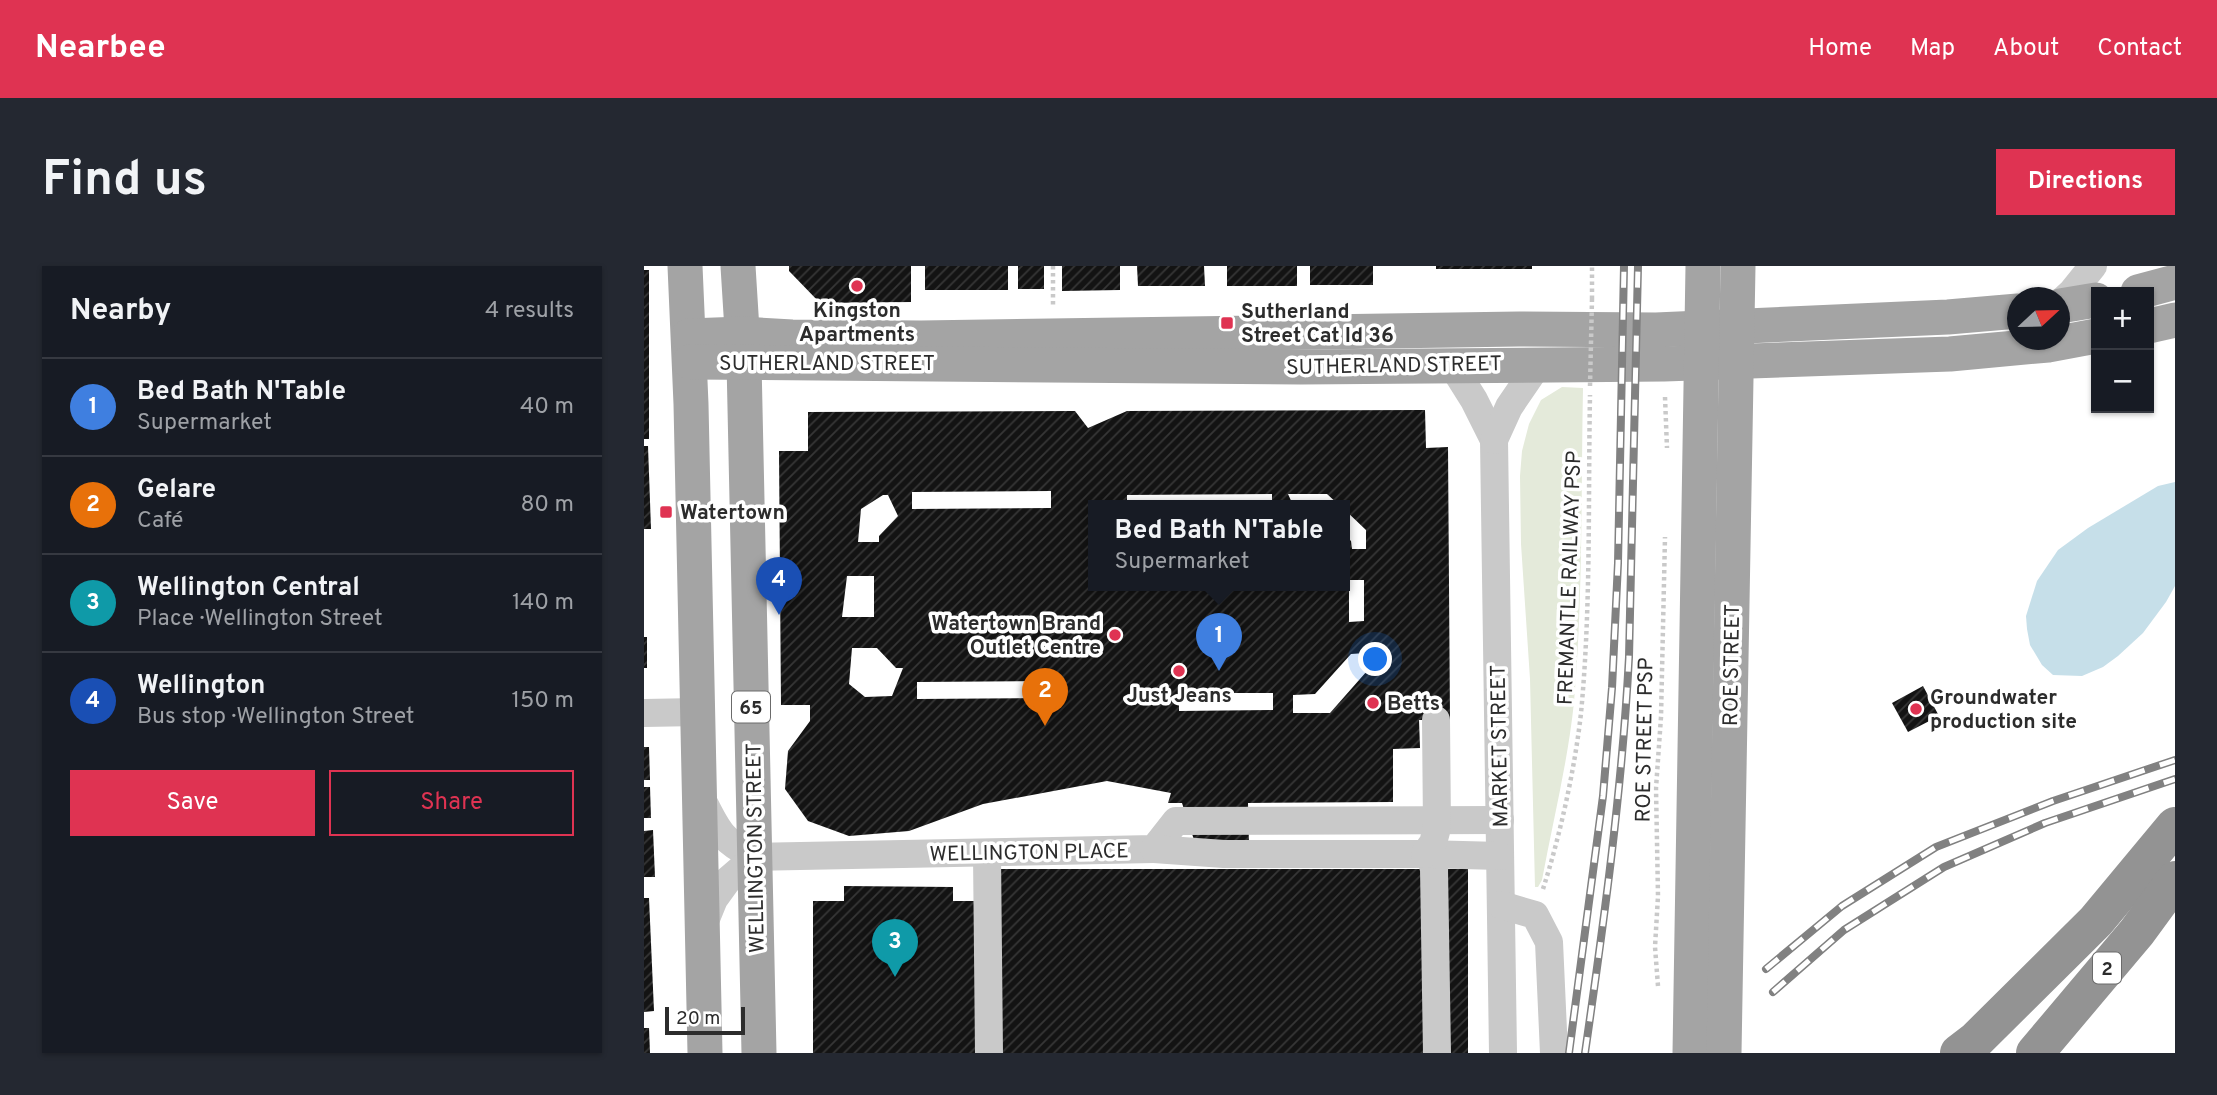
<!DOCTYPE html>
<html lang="en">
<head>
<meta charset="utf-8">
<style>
  :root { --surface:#171b24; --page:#242831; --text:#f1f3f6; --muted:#9ea1a6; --line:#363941; --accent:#df3352 }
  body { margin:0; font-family:Overpass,sans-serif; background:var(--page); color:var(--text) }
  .controls { position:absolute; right:21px; top:21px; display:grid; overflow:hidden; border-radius:0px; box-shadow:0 2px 5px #0004 }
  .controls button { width:63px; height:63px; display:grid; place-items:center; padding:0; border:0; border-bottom:2px solid var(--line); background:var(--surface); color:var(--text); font:35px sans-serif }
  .compass { position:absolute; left:1363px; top:21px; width:63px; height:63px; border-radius:50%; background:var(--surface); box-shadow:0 2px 5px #0004; rotate:68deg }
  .scale { position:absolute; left:21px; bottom:18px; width:80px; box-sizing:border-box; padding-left:7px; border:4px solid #2c2c2c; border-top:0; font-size:19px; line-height:24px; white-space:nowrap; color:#2c2c2c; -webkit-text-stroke:5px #fff; paint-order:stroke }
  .you { position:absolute; left:732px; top:394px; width:24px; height:24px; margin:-18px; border:5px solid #fff; border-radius:50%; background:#1a73e8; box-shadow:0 0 0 10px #1a73e833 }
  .badge { display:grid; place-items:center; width:46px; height:46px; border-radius:50%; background:var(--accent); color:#fff; font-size:23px; font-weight:700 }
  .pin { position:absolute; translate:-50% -58px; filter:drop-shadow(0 2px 4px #0008) }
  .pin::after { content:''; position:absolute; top:37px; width:24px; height:21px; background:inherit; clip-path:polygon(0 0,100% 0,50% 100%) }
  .popup { position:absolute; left:444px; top:234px; width:262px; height:91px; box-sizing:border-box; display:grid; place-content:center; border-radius:0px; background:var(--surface); filter:drop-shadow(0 2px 5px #0005); font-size:23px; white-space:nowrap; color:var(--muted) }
  .popup b { font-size:26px; color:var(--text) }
  .popup::after { content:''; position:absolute; left:50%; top:100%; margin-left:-14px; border:14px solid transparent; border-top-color:var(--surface) }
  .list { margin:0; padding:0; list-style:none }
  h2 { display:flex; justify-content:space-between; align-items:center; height:91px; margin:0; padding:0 28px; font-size:30px }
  h2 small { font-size:23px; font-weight:400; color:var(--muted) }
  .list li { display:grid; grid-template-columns:46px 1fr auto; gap:21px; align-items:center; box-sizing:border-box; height:98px; padding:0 28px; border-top:2px solid var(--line) }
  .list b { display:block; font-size:26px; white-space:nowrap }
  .list p { margin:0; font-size:23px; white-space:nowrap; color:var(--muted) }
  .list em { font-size:23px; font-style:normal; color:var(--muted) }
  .actions { display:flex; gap:14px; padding:21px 28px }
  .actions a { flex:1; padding:16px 0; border:2px solid var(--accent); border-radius:0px; text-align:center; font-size:24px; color:var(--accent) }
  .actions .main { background:var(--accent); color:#fff }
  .map { position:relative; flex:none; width:1531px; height:787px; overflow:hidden; border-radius:0px }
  header { display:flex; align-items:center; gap:42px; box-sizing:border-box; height:98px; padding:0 35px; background:var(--accent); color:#fff }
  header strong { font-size:33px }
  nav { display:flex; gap:38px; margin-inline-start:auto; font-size:24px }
  .intro { display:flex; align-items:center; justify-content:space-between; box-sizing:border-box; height:168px; padding:0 42px }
  h1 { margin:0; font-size:49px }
  .button { padding:18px 32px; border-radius:0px; background:var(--accent); color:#fff; font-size:24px; font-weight:700 }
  main { display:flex; gap:42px; padding:0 42px }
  aside { flex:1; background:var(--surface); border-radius:0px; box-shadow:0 2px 5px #0004 }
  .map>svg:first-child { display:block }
  .grass { fill:#e4eada }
  .water { fill:#c6dfe9 }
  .building { fill:url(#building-hatch); fill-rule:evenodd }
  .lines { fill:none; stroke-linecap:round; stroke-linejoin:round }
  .path { stroke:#c9c9c9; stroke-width:4.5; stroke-dasharray:3.5 3.5; stroke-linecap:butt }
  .minor { stroke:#c9c9c9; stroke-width:28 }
  .major { stroke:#a4a4a4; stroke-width:35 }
  .highway { stroke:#939393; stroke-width:38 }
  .rail-casing { stroke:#818181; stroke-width:8 }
  .rail { stroke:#fff; stroke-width:5; stroke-dasharray:16; stroke-linecap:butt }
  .path-bridge { stroke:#c9c9c9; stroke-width:4.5; stroke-dasharray:3.5 3.5; stroke-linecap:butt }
  .minor-bridge { stroke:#c9c9c9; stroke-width:28 }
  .poi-dot { fill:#df3352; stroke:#fff; stroke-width:2.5 }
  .labels { text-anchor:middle; stroke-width:7; stroke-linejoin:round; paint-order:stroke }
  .shield { fill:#fff; stroke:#6b6b6b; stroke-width:2 }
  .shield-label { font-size:19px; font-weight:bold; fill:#2c2c2c }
  .poi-label { font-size:21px; font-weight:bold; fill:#2c2c2c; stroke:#fff; text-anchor:start }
  .street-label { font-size:21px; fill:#2c2c2c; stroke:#fff }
</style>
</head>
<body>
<header>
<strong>Nearbee</strong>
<nav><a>Home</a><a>Map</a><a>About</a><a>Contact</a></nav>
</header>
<div class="intro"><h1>Find us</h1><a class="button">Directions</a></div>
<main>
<aside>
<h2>Nearby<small>4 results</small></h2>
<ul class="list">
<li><span class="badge" style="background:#3f7fe0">1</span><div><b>Bed Bath N'Table</b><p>Supermarket</p></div><em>40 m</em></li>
<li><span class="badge" style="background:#e8710a">2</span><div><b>Gelare</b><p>Café</p></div><em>80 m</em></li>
<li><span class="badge" style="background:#0f9aa8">3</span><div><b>Wellington Central</b><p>Place · Wellington Street</p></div><em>140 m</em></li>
<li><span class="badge" style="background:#1a4fb4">4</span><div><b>Wellington</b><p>Bus stop · Wellington Street</p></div><em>150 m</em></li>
</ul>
<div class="actions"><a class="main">Save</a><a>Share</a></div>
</aside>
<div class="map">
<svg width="1531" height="787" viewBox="0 0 1531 787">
  <defs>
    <pattern id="building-hatch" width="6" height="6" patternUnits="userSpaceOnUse" patternTransform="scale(1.75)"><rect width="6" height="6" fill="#131313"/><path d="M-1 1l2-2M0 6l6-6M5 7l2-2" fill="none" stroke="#363636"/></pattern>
  </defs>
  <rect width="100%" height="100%" fill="#fff"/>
  <path class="grass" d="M 918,121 L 939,122 C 937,226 939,332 930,436 C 924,495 909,555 898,614 L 894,621 L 891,621 L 886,413 L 877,278 L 876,210 L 878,185 L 885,158 L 897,134 Z"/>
  <polygon class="water" points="1531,216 1531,320 1522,336 1499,367 1474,390 1459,401 1438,410 1409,409 1398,399 1386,379 1383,363 1382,350 1393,315 1414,284 1444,262 1514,220"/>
  <g class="building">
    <polygon points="145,0 267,0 267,36 176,37 145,5"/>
    <rect x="281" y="0" width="83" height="24"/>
    <rect x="374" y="0" width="26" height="23"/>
    <polygon points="418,0 476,0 476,24 418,25"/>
    <polygon points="493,0 560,0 561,20 494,20"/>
    <rect x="583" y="0" width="70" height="20"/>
    <rect x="666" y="0" width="63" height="19"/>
    <rect x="792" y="0" width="96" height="3"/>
    <rect x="0" y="4" width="5" height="169"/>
    <path d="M 781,144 L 782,182 L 804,181 L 806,454 L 775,454 L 776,482 L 749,483 L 749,536 L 604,537 L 605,579 L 552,580 L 538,537 L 524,537 L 527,527 L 463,515 L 339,538 L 265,565 L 205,570 L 164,555 L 141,523 L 144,485 L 166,455 L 166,439 L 137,439 L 135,185 L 164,185 L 164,146 L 431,145 L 444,162 L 483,145 ZM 407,225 L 407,242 L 268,243 L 268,226 ZM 628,228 L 628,239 L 649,239 L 644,228 L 683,228 L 695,239 L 701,239 L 701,244 L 722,264 L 722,283 L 708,283 L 707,275 L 701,269 L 701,319 L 449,319 L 449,239 L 483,239 L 483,229 ZM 239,229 L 244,229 L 254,250 L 235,270 L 235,276 L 214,276 L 217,243 ZM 203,310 L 230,310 L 230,351 L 198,351 ZM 705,314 L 720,314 L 720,355 L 705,356 ZM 208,382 L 233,382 L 252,402 L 259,402 L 248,430 L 221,431 L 205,418 ZM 722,387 L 723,405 L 686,447 L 649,447 L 649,429 L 671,428 L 707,388 ZM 412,415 L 412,432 L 273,433 L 273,416 ZM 535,427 L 629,427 L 629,444 L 535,445 Z"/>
    <polygon points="0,180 4,180 7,263 0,263"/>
    <rect x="0" y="371" width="3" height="31"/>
    <polygon points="1279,420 1295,450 1264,466 1248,437"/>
    <polygon points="0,481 5,481 6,514 0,514"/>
    <polygon points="0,521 6,521 7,552 0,552"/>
    <polygon points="9,564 11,611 0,611 0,565"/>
    <rect x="355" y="603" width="469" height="184"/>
    <polygon points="200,620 309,621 309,635 334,635 334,787 169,787 169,635 200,635"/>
    <polygon points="0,632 5,632 10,745 0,746"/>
    <polygon points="0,762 5,762 6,787 0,787"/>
  </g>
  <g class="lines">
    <g class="path">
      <polyline points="409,0 409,41"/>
      <polyline points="948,33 948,0"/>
      <polyline points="1021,131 1023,182"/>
      <path d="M 899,623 C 916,570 931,502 937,447 C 947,342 944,235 946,129"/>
      <polyline points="1014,720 1011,681 1014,630 1012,522 1017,451 1021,271"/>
    </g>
    <g class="minor">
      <polyline points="1416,37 1428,26 1449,0"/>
      <polyline points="808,99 830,134 850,174 859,787"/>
      <polyline points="850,174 865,141 895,97"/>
      <polyline points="0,447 54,446"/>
      <path d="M 57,531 C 73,563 77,575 111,591 L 510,583 L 532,555 L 856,554"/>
      <polyline points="510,583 580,588 781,588 787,593 790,603 793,787"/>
      <polyline points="343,588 345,787"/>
      <polyline points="781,588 856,590"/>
      <polyline points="857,639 891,649 905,676 910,787"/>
      <polyline points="59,660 70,633 83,615 111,591"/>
    </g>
    <g class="major">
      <polyline points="41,0 47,138 61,787"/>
      <polyline points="94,0 100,96 115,787"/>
      <polyline points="1494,26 1531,16"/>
      <polyline points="1416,40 1452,34"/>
      <polyline points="1505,60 1531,54"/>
      <polyline points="45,70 98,68 148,71 277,72 875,63 1012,64 1304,51 1374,45"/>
      <polyline points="46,96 657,101 1020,98 1306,88 1404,79 1452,70"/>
      <polyline points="1046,787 1059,0"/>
      <polyline points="1080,787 1094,0"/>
    </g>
    <g class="highway">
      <polyline points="1315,787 1332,774 1452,655 1531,560"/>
      <polyline points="1391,787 1493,666 1531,614"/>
    </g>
    <g class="rail-casing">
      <g id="rail">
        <polyline points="1122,703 1198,640 1292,581 1409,535 1531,494"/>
        <polyline points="1129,726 1200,664 1300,601 1401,557 1531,513"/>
        <polyline points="925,787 959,530 968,422 974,297 980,0"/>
        <path d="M 941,787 C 960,655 978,524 985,391 L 994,0"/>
      </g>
    </g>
    <use href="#rail" class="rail"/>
    <polyline class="path-bridge" points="946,120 948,33"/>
    <polyline class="minor-bridge" points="781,588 789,577 793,562 792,454"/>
  </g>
  <g class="poi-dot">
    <circle cx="213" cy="20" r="7"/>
    <rect x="576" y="50" width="14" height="14" rx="3.5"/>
    <rect x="15" y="239" width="14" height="14" rx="3.5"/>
    <circle cx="471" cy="369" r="7"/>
    <circle cx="535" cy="405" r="7"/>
    <circle cx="729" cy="437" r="7"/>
    <circle cx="1272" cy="443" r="7"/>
  </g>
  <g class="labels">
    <g class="shield">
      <rect x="88" y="425.5" width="38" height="31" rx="5"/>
      <rect x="1449" y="686.5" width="28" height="31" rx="5"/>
    </g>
    <g class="shield-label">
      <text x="107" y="448">65</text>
      <text x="1463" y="709">2</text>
    </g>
    <g class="poi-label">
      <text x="213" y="51" text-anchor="middle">Kingston<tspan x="213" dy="24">Apartments</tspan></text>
      <text x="597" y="52">Sutherland<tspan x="597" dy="24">Street Cat Id 36</tspan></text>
      <text x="36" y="253">Watertown</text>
      <text x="457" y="364" text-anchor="end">Watertown Brand<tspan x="457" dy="24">Outlet Centre</tspan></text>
      <text x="535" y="436" text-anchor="middle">Just Jeans</text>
      <text x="1286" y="438">Groundwater<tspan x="1286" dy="24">production site</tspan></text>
      <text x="743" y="444">Betts</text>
    </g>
    <g class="street-label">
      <text x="183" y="104">SUTHERLAND STREET</text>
      <text transform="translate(750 99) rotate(-1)" y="7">SUTHERLAND STREET</text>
      <text transform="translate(925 312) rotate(-88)" y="7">FREMANTLE RAILWAY PSP</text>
      <text transform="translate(1087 399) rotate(-89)" y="7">ROE STREET</text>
      <text transform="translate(1000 474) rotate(-89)" y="7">ROE STREET PSP</text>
      <text transform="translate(855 480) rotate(-91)" y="7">MARKET STREET</text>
      <text transform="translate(111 582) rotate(-91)" y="7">WELLINGTON STREET</text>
      <text transform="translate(385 586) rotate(-1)" y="7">WELLINGTON PLACE</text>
    </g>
  </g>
</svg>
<div class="controls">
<button>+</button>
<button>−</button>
</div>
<svg class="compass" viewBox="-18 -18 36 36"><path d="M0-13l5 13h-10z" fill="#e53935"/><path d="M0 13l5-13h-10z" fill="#9ea1a6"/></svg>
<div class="scale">20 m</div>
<div class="you"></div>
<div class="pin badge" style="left:575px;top:405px;background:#3f7fe0">1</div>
<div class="popup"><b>Bed Bath N'Table</b>Supermarket</div>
<div class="pin badge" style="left:401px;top:460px;background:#e8710a">2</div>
<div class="pin badge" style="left:251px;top:711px;background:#0f9aa8">3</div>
<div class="pin badge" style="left:135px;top:349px;background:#1a4fb4">4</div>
</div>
</main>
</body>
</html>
